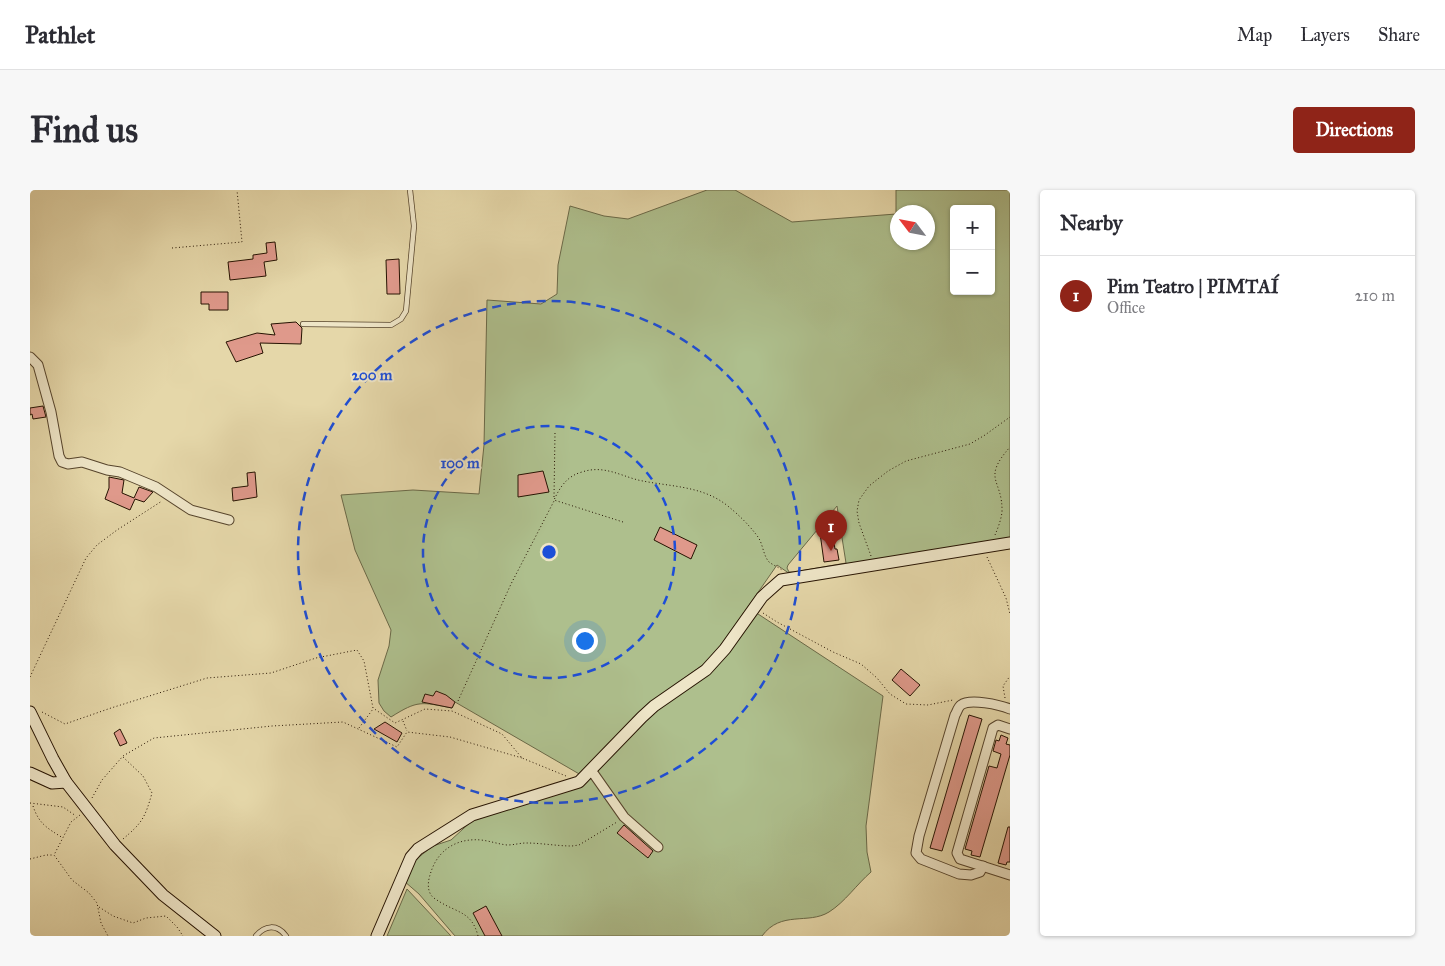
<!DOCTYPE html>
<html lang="en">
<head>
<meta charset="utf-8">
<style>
  :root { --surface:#fff; --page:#f7f7f7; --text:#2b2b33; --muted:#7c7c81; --line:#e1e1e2; --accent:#8f2418 }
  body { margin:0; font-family:"IM FELL Great Primer",serif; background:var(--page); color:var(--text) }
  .controls { position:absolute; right:15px; top:15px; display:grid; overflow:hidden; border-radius:5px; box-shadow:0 1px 4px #0004 }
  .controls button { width:45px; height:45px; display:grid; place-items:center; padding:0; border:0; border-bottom:1px solid var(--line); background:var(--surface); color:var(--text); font:25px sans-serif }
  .compass { position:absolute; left:860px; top:15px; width:45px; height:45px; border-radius:50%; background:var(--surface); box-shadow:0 1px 4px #0004; rotate:302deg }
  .you { position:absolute; left:554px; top:450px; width:18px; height:18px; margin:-12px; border:4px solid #fff; border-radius:50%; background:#1a73e8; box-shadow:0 0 0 8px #1a73e833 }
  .badge { display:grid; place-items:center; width:32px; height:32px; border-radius:50%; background:var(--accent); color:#fff; font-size:16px; font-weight:700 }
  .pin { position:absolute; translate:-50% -41px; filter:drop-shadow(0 1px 2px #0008) }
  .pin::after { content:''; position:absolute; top:26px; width:18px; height:15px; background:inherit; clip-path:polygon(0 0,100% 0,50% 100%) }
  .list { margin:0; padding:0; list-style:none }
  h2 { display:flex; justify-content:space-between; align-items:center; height:65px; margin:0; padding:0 20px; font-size:21px }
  h2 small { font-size:16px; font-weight:400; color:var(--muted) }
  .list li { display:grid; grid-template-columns:32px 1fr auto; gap:15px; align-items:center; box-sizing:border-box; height:80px; padding:0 20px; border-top:1px solid var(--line) }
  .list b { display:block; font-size:19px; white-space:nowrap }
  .list p { margin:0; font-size:16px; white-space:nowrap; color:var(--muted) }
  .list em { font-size:16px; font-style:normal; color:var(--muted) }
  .map { position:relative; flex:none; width:980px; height:746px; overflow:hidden; border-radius:5px }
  header { display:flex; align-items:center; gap:30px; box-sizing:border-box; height:70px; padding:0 25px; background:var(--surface); border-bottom:1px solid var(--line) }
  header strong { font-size:24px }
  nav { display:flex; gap:28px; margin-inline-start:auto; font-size:18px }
  .intro { display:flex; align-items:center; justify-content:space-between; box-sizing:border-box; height:120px; padding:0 30px }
  h1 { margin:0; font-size:35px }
  .button { padding:12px 22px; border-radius:5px; background:var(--accent); color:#fff; font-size:18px; font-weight:700 }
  main { display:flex; gap:30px; padding:0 30px }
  aside { flex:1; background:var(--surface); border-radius:5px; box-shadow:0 1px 4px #0004 }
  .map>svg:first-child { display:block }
  .green { fill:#aebf8d; stroke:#6a6948; fill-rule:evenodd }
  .building { fill:#df998b; stroke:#261302 }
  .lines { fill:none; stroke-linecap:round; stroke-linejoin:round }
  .lane-casing { stroke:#56442c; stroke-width:6 }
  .street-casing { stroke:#56442c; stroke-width:11 }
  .secondary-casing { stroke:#261302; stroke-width:13 }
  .path { stroke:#261302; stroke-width:1; stroke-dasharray:1 2.5; stroke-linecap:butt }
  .lane { stroke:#eee5c7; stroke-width:4.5 }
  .street { stroke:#eee5c7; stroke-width:9 }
  .secondary { stroke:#eee5c7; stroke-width:11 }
  .ring { fill:none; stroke:#1d4ed8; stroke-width:2.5; stroke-dasharray:9 6 }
  .centre { fill:#1d4ed8; stroke:#eee5c7; stroke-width:2.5 }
  .ring-label { font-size:15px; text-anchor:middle; font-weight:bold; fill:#1d4ed8; stroke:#eee5c7; stroke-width:4; stroke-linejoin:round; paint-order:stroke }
</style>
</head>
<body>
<header>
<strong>Pathlet</strong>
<nav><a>Map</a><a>Layers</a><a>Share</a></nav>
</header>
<div class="intro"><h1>Find us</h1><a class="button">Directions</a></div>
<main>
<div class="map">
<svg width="980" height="746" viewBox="0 0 980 746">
  <rect width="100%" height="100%" fill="#e5d7a9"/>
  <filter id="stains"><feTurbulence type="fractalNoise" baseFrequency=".004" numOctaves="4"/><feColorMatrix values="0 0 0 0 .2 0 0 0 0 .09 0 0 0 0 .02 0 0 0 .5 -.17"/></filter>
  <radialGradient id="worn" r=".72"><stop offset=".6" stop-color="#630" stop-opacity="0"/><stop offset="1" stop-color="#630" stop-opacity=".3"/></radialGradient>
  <g class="green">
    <path d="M 677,0 L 705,0 L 762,32 L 866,24 L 866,0 L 980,0 L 980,349 L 760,384 L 747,375 L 697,447 L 677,472 L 646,494 L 551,585 L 425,512 L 422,518 C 391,512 388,510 361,527 L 354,521 L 349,513 L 348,490 L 359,456 L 361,440 L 325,360 L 311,305 L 383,300 L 449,304 L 454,255 L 457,110 L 511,114 L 527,104 L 528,75 L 540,16 L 574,26 L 598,29 ZM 924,19 L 961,19 L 961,101 L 924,101 ZM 868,22 L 898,22 L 898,52 L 868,52 ZM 807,316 L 816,373 L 764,382 L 759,382 L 757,378 L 758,375 Z"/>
    <path d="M 725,422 L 853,506 L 836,636 L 837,662 L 841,682 C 827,694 815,712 799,722 C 778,735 751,720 732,746 L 425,746 L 389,704 L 374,691 L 385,670 L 403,656 L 421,650 L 445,628 L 559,588 L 561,589 L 567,584 L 566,582 L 623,521 L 667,489 Z"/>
    <polygon points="377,699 421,746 357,746"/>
  </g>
  <g class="building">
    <polygon points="245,52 247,70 234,72 236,86 200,90 198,72 223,69 223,65 237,63 236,53"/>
    <polygon points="369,69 370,104 357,104 356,70"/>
    <polygon points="171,102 198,102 198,120 179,120 179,114 171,114"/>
    <polygon points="266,132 272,138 271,154 230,153 233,163 206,172 196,152 227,143 245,145 241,134"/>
    <polygon points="13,216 16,227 3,229 2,224 0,225 0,218"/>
    <polygon points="513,281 519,302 488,307 488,285"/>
    <polygon points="225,282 227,307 203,311 202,298 218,296 217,283"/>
    <polygon points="79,287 94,290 92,303 104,308 109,297 123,302 114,312 105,309 100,320 75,309 79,298"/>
    <polygon points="630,337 667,355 661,369 624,350"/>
    <polygon points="802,341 805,359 807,359 809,370 794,372 790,343"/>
    <polygon points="871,479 890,495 880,506 862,490"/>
    <polygon points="406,501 416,505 425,512 422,518 392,512 395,504 403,506"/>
    <polygon points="939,525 952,529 912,661 900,658"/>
    <polygon points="355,532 372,543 367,552 344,539"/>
    <polygon points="90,539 97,553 90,556 84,543"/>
    <polygon points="971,545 978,548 976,554 980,555 980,565 950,667 941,665 942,661 935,659 959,576 967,578 971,564 963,561 966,550 969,551"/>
    <polygon points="594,635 623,661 618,668 587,643"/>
    <polygon points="978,637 980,637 980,672 977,672 976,675 968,673"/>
    <polygon points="456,716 472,746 455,746 443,723"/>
  </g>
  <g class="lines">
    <g class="lane-casing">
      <g id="lane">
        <polyline points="273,134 361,135 371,129 376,121 384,36 380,0"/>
        <path d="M 226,746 C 235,735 247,734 256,746"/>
      </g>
    </g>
    <g class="street-casing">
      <g id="street">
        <polyline points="0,167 8,175 21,222 29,266 32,272 38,274 52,272 77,280 90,282 126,297 161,320 199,330"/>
        <polyline points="980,539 968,535 963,538 927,663 930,669 980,685"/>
        <polyline points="561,580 594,627 628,657"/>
        <path d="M 953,676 L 950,682 L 941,685 L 929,684 L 891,669 L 886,663 L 889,646 L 925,525 C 927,522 928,517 931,515 C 940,508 970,515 980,519"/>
      </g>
    </g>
    <g class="secondary-casing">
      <g id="secondary">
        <polyline points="0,522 23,569 36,592 85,655 133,705 185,746"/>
        <polyline points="0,583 22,593 36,592"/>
        <polyline points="347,746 381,667 388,659 442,625 549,592 612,527 624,516 676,480 695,459 732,407 751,390 980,353"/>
      </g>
    </g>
    <g class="path">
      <polyline points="142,58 212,52 207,0"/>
      <polyline points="524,307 525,243"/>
      <path d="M 593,332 L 524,310 C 530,297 537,286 552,282 C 573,275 589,285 608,290 C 639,297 673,295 699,317 C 710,326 720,336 728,347 C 733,354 733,365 739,372 C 743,375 748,377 752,380"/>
      <path d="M 965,345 C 968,338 971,330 972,322 C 973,289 951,290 980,257"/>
      <polyline points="841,366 829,333 827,321 829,310 839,296 858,281 876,271 940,254 955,245 980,227"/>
      <polyline points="957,367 976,408 980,424"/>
      <polyline points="733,423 747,432 803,462 831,474 847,488 860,504 876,514 898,515 923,510"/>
      <polyline points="0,487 56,368 67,355 87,340 132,311"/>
      <polyline points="975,508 973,496 980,486"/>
      <polyline points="428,511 481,394 524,311"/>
      <polyline points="12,522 35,534 81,518 177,488 241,483 286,468 327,460 334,471 343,518 365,533 395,519 422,521 472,544 492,568 536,586"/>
      <polyline points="373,531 377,541"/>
      <polyline points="329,538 343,519"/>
      <polyline points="62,608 72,590 93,566 124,548 242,536 313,532 367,557 377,542 420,547 492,568"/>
      <polyline points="0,613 33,617 46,626"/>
      <path d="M 3,616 C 9,634 17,638 33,648"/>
      <polyline points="50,625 41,632 24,665 42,690 59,703 67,713 71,733 78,746"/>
      <path d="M 93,649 C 112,633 115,628 122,603 L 113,586 L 93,567"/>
      <polyline points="0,669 16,665 24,665"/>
      <polyline points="69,717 83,726 103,733 116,728 136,726 147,737 153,746"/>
      <path d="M 448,746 C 442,722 428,723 410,712 C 407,710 403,708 401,705 C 396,697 399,687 402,679 C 410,658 429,648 451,650 C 460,651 468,654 477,655 C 484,655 490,653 496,653 C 511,653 527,656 542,656 L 549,655 L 587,632"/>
    </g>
    <use href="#lane" class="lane"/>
    <use href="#street" class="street"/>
    <use href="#secondary" class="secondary"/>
  </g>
  <g class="ring">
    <circle cx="519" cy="362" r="126"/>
    <circle cx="519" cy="362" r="251"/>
  </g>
  <circle cx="519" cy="362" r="8" class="centre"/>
  <g class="ring-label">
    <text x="342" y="190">200 m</text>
    <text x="430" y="278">100 m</text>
  </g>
  <rect width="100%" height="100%" filter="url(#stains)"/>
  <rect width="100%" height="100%" fill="url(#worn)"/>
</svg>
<div class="controls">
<button>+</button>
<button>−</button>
</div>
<svg class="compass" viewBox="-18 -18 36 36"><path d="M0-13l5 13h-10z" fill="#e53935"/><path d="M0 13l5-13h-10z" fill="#7c7c81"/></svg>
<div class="you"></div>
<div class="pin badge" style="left:801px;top:361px">1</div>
</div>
<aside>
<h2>Nearby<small></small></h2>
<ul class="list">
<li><span class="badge">1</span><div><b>Pim Teatro | PIMTAÍ</b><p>Office</p></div><em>210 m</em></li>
</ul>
</aside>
</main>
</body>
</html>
